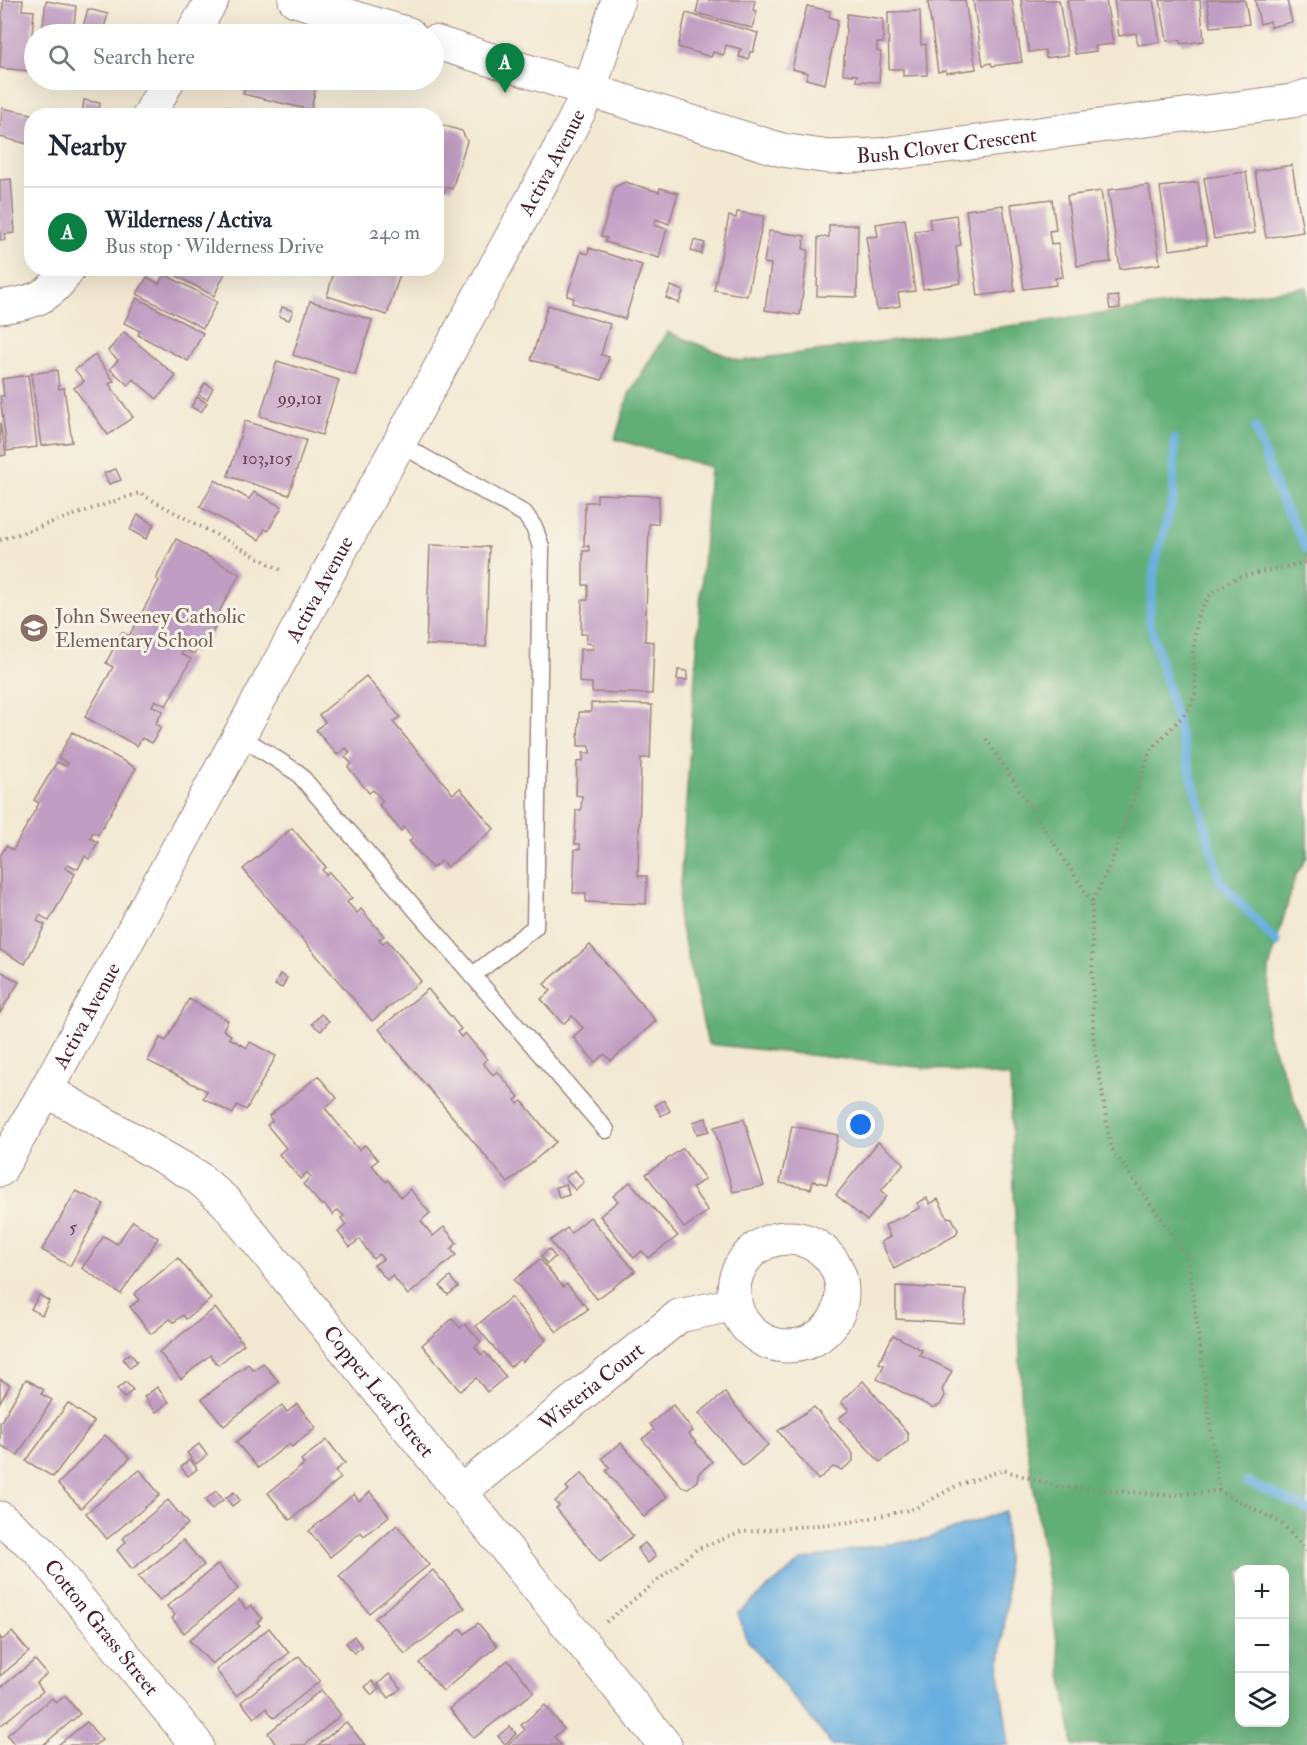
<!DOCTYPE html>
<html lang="en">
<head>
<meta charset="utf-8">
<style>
  :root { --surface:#fff; --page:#f6f6f7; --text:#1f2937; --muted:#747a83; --line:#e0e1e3; --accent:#0b8043 }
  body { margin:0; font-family:"IM FELL Double Pica",serif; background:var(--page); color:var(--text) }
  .controls { position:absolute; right:18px; bottom:18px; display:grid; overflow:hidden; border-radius:12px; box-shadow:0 6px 24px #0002 }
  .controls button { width:54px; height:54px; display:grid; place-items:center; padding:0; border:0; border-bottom:2px solid var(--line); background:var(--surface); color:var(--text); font:30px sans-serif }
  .you { position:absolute; left:861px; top:1125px; width:21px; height:21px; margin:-15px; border:4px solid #fff; border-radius:50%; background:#1a73e8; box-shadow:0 0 0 9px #1a73e833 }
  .badge { display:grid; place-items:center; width:39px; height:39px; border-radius:50%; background:var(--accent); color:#fff; font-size:20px; font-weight:700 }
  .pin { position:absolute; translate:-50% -50px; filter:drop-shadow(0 2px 3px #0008) }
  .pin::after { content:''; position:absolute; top:32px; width:21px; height:18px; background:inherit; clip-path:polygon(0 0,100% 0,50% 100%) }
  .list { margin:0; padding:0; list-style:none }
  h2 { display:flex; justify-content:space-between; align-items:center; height:78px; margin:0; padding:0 24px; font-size:26px }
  h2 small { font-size:20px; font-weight:400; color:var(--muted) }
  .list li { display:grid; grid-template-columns:39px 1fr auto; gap:18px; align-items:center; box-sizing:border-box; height:90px; padding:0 24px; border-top:2px solid var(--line) }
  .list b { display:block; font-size:22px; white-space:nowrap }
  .list p { margin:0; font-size:20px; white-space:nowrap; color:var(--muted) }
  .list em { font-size:20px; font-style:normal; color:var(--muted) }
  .icon { flex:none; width:33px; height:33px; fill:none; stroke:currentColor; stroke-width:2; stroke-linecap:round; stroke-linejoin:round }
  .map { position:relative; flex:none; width:1307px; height:1745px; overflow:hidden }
  .search { position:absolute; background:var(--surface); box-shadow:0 6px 24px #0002; left:24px; top:24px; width:420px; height:66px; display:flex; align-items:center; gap:15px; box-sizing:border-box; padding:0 21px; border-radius:33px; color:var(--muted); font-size:22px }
  .panel { position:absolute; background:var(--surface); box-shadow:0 6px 24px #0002; left:24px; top:108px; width:420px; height:168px; border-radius:24px }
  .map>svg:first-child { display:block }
  .forest { fill:#62ae77; stroke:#566651; stroke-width:1.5; fill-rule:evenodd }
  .water { fill:#68aede; stroke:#596684; stroke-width:1.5 }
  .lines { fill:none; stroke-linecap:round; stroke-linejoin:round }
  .stream { stroke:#68aede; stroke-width:9 }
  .building { fill:#c09dc2 }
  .service-casing { stroke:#9e847f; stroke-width:19 }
  .minor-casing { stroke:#9e847f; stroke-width:35 }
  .path { stroke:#9e847f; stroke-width:4; stroke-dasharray:1.5 4.5; stroke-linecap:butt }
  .service { stroke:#fff; stroke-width:16 }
  .minor { stroke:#fff; stroke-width:33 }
  .labels { text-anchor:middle; stroke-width:6; stroke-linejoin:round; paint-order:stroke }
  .number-label { font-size:18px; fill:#683e51 }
  .street-label { font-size:21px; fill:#4a1f2b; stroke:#f7f3e8 }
  .education-label { font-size:21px; fill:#785e54; stroke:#f7f3e8; text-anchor:start }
</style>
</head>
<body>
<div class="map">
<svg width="1307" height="1745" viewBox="0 0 1307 1745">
  <rect width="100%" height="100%" fill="#f7f3e8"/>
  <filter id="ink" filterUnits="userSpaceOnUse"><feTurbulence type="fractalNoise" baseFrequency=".0167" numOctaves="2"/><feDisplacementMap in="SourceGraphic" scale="12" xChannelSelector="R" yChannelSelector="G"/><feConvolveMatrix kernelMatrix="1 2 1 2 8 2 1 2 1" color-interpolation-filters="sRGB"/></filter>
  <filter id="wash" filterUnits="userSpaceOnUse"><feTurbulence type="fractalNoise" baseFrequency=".008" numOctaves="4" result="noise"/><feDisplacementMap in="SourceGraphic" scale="24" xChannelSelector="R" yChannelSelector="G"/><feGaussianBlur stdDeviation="1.35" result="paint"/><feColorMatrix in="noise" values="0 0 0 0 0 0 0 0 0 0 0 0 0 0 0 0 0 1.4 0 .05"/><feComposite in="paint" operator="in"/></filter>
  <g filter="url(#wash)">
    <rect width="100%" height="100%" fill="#f3e9d3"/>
    <path class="forest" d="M 1307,287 L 1307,857 L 1295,877 L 1269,969 L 1267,1033 L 1307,1131 L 1307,1745 L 1073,1745 L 1022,1413 L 1010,1077 L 708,1044 L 678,915 L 710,467 L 615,439 L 629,394 L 667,332 L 740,361 ZM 1240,1570 L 1284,1570 L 1284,1722 L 1240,1722 Z"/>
    <polygon class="water" points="1005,1511 1007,1600 999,1672 1009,1745 832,1745 747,1640 738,1613 801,1561 861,1548 926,1539"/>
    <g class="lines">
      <g class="stream">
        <polyline points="1255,427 1279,496 1307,549"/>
        <polyline points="1175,439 1173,500 1155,564 1149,619 1220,881 1277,943"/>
        <polyline points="1247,1482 1307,1509"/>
      </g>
    </g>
    <g id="blocks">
      <g class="building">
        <polygon points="3,0 23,0 22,10 34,11 29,71 0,68"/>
        <polygon points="699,0 755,0 753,10 757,11 752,28 696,13"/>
        <polygon points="942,0 965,0 976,69 946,73 946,70 938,72 928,2"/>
        <polygon points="973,0 1012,0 1022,62 992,66 991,63 983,65"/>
        <polygon points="1021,0 1059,0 1068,55 1046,58 1045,50 1029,52"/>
        <polygon points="1067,0 1106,0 1113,44 1095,46 1096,51 1075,54"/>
        <polygon points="1114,0 1153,0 1160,42 1138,45 1136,33 1119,36"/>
        <polygon points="1160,0 1200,0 1204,41 1181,44 1181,40 1167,41"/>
        <polygon points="1207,0 1245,0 1249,24 1211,27"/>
        <polygon points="1255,0 1287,0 1292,22 1271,27 1270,21 1260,24"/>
        <polygon points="46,1 76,6 73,34 42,34"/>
        <polygon points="807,6 830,11 829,17 838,20 825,84 806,79 808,73 792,69"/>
        <polygon points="88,9 108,14 104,28 113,31 112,34 81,34"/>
        <polygon points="920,11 921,45 926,44 927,75 903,76 903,69 889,69 888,12"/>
        <polygon points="686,13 758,33 753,52 750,52 748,59 739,57 741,49 726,45 724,55 713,52 711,57 678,47"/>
        <polygon points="847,14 883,19 883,43 877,43 877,51 881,52 879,82 856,81 857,75 843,74"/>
        <polygon points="246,80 317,81 311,110 243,94"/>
        <polygon points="84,100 100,103 98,116 82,115"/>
        <polygon points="228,107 253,115 253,116 226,116"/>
        <polygon points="2,108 32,114 32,145 0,137"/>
        <polygon points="436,123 462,131 467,141 452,189 446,187 444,192 436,189"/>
        <polygon points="1292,165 1303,232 1266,238 1255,171"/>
        <polygon points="1246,172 1255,233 1214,239 1204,178"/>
        <polygon points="11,179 15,233 5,234 5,240 0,240 0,180"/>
        <polygon points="625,182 659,192 660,188 678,193 669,224 656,219 654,225 667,229 659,258 605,242 607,238 601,236 615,187"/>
        <polygon points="1198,182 1207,245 1169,250 1160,187"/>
        <polygon points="1149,185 1160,264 1120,269 1108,190"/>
        <polygon points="1101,191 1111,262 1077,266 1067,196"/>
        <polygon points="1052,199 1056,230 1049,231 1051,244 1058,243 1063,277 1055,278 1056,285 1024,289 1011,204"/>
        <polygon points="1003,205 1015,291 978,296 966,210"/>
        <polygon points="737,212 764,216 747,296 714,290 729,216 736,218"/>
        <polygon points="956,215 961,245 956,246 961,283 923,289 915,231 931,229 929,219"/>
        <polygon points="905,219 915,291 898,293 900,306 877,310 866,237 878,236 876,224"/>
        <polygon points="829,225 858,225 857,297 817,296 818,237 829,237"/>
        <polygon points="769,231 805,236 803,249 808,250 800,315 765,310 771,264 764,263"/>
        <polygon points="694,240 705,243 701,254 691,251"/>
        <polygon points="589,248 642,265 625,319 572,303 574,298 567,296 581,252 588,254"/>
        <polygon points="162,268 226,268 227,269 214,296"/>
        <polygon points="335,268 402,268 387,315 327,296"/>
        <polygon points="164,274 217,302 203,328 137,294 147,277 159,284"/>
        <polygon points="671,286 683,291 679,303 666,298"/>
        <polygon points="1118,296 1120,308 1110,309 1108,297"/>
        <polygon points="137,298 203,333 188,361 138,335 140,331 124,323"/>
        <polygon points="310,301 372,320 355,375 293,355"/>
        <polygon points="548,305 610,324 601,355 609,357 602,380 531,360"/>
        <polygon points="282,307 293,311 289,320 279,316"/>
        <polygon points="124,332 176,376 157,399 133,379 128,385 110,369 118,360 108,351"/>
        <polygon points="95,355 114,381 109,384 133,417 108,435 74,388 84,381 75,370"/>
        <polygon points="277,361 339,380 322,435 260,416"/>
        <polygon points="57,370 59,389 64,388 72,442 41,446 31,374"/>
        <polygon points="28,375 37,447 7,451 0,396 4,396 2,379"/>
        <polygon points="205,383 213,388 207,399 198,395"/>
        <polygon points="197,397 207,403 201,412 191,407"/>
        <polygon points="245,421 306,440 289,495 228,476"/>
        <polygon points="0,423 6,455 0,456"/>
        <polygon points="116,469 121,480 109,484 104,473"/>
        <polygon points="215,480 249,499 254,492 282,507 268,531 265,529 259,540 200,507"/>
        <polygon points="597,494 659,496 658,524 649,524 645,641 654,642 652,694 592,692 592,683 579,682 580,649 593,649 593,644 586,643 587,634 581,634 582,600 588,600 588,585 583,585 583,551 589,551 589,546 584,546 585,502 597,502"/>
        <polygon points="138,515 154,524 146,539 130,530"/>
        <polygon points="176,539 240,574 219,612 213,619 208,617 205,623 215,628 206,644 201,641 194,654 184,649 181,654 191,659 166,706 155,700 152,706 163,711 155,724 161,727 152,743 142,738 137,746 85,717 113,667 106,663 122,632 129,636 159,581 156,579"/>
        <polygon points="430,545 489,547 486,647 426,645"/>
        <polygon points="678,670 687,671 687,680 677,680"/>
        <polygon points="366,676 400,717 393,722 453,794 460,788 494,829 447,867 441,861 432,868 409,841 413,838 404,827 401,831 379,805 383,801 373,790 369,793 348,767 352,764 345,757 350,753 346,748 337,755 316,730 325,722 319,715"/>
        <polygon points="591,703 652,705 650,758 641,758 638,876 647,876 646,904 586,902 586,893 573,893 575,849 580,849 580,844 575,844 576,810 581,810 582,796 576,795 577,762 583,761 583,753 590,753 590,746 578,746 579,712 591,712"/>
        <polygon points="72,732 136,768 98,835 93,832 90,838 98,842 89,859 85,856 78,869 68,864 65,868 75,874 49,921 40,915 37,921 45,925 25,964 0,950 0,856 6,846 13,850 39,803 34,800 57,762 66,766 68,763 58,758"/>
        <polygon points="292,828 326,867 322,870 326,875 329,872 352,898 347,902 357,913 361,909 384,936 379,939 383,943 387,940 421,981 372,1021 243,869"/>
        <polygon points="590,945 656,1021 611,1061 605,1054 595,1062 573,1037 583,1028 572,1016 563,1024 541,999 551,991 544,984"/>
        <polygon points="0,971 19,982 0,1013"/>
        <polygon points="280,974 287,978 282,988 275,985"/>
        <polygon points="428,989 461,1029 457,1032 461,1037 465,1033 487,1059 483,1063 493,1075 497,1071 519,1097 515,1100 518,1104 522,1101 556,1142 508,1183 379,1029"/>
        <polygon points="189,999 228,1020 223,1030 231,1035 229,1038 247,1048 250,1042 276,1056 246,1110 237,1105 233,1114 203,1098 207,1091 148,1061 160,1038 166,1041"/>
        <polygon points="321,1014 329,1021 321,1031 312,1024"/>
        <polygon points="318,1076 337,1098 325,1108 359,1150 365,1145 378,1160 372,1165 386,1182 388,1180 401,1197 410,1189 430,1213 421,1221 433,1236 444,1227 457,1243 451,1249 456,1255 408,1295 392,1275 387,1280 374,1265 383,1259 379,1254 373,1259 360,1239 350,1247 338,1232 346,1225 341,1218 344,1216 338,1210 333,1215 324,1204 322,1206 303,1184 311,1177 307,1172 300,1179 279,1154 286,1148 267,1125 272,1121 269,1116"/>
        <polygon points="664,1100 670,1111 661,1116 655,1105"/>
        <polygon points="706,1118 709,1131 697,1134 693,1122"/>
        <polygon points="744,1119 764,1186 733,1192 714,1127"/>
        <polygon points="792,1126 838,1135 827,1184 813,1181 811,1189 780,1183"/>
        <polygon points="878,1142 904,1163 881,1191 887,1196 867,1221 836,1195"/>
        <polygon points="683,1148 705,1179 692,1188 708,1211 684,1228 646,1174"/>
        <polygon points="575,1170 584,1182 575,1190 565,1178"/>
        <polygon points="630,1182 678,1236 648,1258 642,1251 634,1258 600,1216 618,1201 613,1196"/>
        <polygon points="566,1184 569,1195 559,1198 556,1187"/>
        <polygon points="76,1191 104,1204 70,1266 42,1250"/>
        <polygon points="927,1198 930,1204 938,1199 947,1217 952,1218 958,1230 956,1235 894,1269 881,1242 890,1237 885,1225 920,1208 917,1203"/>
        <polygon points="590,1217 635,1271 597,1299 550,1241 567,1228 571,1233"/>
        <polygon points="133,1221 158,1238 121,1294 82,1268 104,1236 117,1244"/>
        <polygon points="549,1249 555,1257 547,1264 541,1256"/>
        <polygon points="178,1258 211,1299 186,1319 183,1315 174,1322 170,1319 151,1334 130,1307 139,1300 134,1294"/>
        <polygon points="540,1259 563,1287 567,1284 588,1309 557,1332 514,1280"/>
        <polygon points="450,1277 458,1287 448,1295 440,1286"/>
        <polygon points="896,1286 966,1290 964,1323 896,1319"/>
        <polygon points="39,1295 49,1301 42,1315 31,1309"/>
        <polygon points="511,1297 546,1340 522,1362 520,1359 510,1367 476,1326"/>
        <polygon points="215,1308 244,1344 218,1365 210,1355 181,1379 159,1352"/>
        <polygon points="452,1319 460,1328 465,1324 481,1342 475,1347 481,1355 485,1352 506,1377 487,1392 476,1378 460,1391 422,1345"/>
        <polygon points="893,1335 922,1350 919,1355 952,1371 942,1390 945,1396 940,1405 933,1408 877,1379 884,1365 879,1363"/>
        <polygon points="130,1353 137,1362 130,1368 123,1359"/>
        <polygon points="263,1363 279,1382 224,1426 202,1399 248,1364 253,1370"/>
        <polygon points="0,1379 10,1385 0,1402"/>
        <polygon points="26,1379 44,1390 41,1394 52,1400 18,1455 0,1445 0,1423"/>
        <polygon points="863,1381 908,1433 908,1441 880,1462 839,1418 849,1410 841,1402"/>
        <polygon points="126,1382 133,1390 124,1398 117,1389"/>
        <polygon points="157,1387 169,1402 156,1412 144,1397"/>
        <polygon points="725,1393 768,1445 743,1466 699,1413"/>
        <polygon points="68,1403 94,1422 53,1477 26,1461"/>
        <polygon points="297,1404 316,1428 292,1447 289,1444 258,1468 236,1442 282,1405 287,1412"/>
        <polygon points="673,1405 693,1431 689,1434 712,1462 698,1474 697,1481 688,1488 682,1487 642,1439 654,1430 650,1424"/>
        <polygon points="814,1407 853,1454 853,1461 842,1470 833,1467 818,1480 778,1431"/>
        <polygon points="105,1435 130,1458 81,1508 58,1484"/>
        <polygon points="327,1440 345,1463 335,1471 341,1478 290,1520 268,1493 304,1464 301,1460"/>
        <polygon points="621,1443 667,1497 644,1517 606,1471 610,1468 602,1458"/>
        <polygon points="199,1444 207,1455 196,1464 187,1453"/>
        <polygon points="190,1459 197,1469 188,1476 181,1467"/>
        <polygon points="140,1470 160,1495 107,1539 86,1513"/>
        <polygon points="582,1473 633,1536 600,1562 556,1508 559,1506 555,1501 569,1490 566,1487"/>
        <polygon points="216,1491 223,1500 212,1509 205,1500"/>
        <polygon points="234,1492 240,1500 232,1506 226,1498"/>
        <polygon points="370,1492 389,1516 364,1536 361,1532 330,1557 309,1531 354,1494 359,1501"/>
        <polygon points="168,1500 188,1524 132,1569 117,1550 126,1542 123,1538"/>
        <polygon points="397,1525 429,1565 369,1613 339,1576"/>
        <polygon points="183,1540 204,1565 160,1600 138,1577"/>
        <polygon points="645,1543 656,1556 648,1563 637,1549"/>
        <polygon points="218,1564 238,1589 184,1633 172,1618 175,1615 167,1606"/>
        <polygon points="433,1570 465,1608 405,1654 375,1618"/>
        <polygon points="239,1600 246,1609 251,1605 262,1618 257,1623 260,1625 212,1664 189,1640"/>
        <polygon points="478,1623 497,1646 443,1691 419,1663 461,1629 465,1634"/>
        <polygon points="269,1628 289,1653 236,1696 216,1670"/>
        <polygon points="12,1632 29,1652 0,1676 0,1637 2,1640"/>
        <polygon points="354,1636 362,1647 354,1653 346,1643"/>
        <polygon points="299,1656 320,1681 274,1718 266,1708 254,1718 241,1702"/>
        <polygon points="35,1660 47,1674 36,1683 43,1691 0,1726 0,1688"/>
        <polygon points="508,1660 534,1692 474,1738 450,1709"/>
        <polygon points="389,1674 401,1688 389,1698 378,1684"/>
        <polygon points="372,1681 379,1689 372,1695 365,1687"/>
        <polygon points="321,1690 341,1715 305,1745 276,1745 268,1733"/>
        <polygon points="65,1696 80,1714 43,1745 15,1745 7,1735 52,1698 56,1703"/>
        <polygon points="545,1705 564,1729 554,1737 561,1745 507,1745 525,1730 521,1725"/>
        <polygon points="87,1722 102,1740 95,1745 58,1745"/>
        <polygon points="346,1722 365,1745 318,1745"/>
        <polygon points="510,1726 516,1734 505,1744 498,1736"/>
      </g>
    </g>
  </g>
  <g filter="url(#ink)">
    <use href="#blocks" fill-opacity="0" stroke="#9e847f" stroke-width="1.5"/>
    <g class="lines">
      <g class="service-casing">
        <g id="service">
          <polyline points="398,443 525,514 535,529 541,547 535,927 472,976"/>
          <polyline points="240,736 298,773 606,1130"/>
        </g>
      </g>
      <g class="minor-casing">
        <g id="minor">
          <polyline points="295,0 409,34"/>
          <polyline points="192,34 212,0"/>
          <path id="s1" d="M 434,42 L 782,150 L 829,157 L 877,155 L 1292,101 L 1307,96"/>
          <polyline points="149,116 168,80"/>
          <path d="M 0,307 C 33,302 50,299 69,268"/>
          <path id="s2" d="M 46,1090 L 196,1176 L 225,1201 L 665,1745"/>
          <path id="s3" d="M 0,1170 L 46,1090 L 565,139 L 590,89 L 618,0"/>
          <circle cx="788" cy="1292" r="54"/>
          <path id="s4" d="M 459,1493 L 679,1316 L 735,1304"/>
          <path id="s5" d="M 0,1518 L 39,1550 L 197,1745"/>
        </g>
      </g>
      <g class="path">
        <polyline points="0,540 139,493 283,571"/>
        <polyline points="986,739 1092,902"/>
        <polyline points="1219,1491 1188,1257 1111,1148 1093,1036 1092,903 1112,861 1150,751 1190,708 1196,691 1193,653 1198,615 1211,593 1238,577 1307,562"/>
        <polyline points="606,1622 697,1549 742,1532 851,1522 914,1509 956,1486 1003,1470 1059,1487 1169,1495 1219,1491 1280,1522 1307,1551"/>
      </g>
      <use href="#service" class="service"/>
      <use href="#minor" class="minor"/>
    </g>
  </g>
  <defs>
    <g id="school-disc" transform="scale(1.5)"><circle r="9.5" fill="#8d6e63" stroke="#f7f3e8"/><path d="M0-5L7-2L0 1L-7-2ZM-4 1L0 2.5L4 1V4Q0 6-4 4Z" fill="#fff"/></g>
  </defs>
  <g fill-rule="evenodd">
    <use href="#school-disc" x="34" y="628"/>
  </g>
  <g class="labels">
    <g class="number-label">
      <text x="300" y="404">99,101</text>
      <text x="267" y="464">103,105</text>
      <text x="73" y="1233">5</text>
    </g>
    <g class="street-label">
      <text dy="7" stroke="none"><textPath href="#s1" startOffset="530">Bush Clover Crescent</textPath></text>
      <text dy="7" stroke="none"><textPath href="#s3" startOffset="1149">Activa Avenue</textPath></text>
      <text dy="7" stroke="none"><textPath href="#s3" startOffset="663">Activa Avenue</textPath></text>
      <text dy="7" stroke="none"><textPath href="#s3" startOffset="177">Activa Avenue</textPath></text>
      <text dy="7" stroke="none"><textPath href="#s4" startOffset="170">Wisteria Court</textPath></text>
      <text dy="7" stroke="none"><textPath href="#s2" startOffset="456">Copper Leaf Street</textPath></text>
      <text dy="7" stroke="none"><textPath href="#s5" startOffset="150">Cotton Grass Street</textPath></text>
    </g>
    <g class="education-label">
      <text x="55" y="623">John Sweeney Catholic<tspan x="55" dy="24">Elementary School</tspan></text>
    </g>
  </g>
</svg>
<div class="controls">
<button>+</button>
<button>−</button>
<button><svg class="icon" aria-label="layers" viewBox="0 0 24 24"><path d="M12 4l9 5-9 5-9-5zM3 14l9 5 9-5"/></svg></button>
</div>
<div class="you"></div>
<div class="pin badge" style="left:505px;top:93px">A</div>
<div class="search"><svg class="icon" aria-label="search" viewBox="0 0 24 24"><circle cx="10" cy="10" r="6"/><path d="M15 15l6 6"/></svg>Search here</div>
<section class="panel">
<h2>Nearby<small></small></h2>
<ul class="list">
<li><span class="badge">A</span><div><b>Wilderness / Activa</b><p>Bus stop · Wilderness Drive</p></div><em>240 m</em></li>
</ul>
</section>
</div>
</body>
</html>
